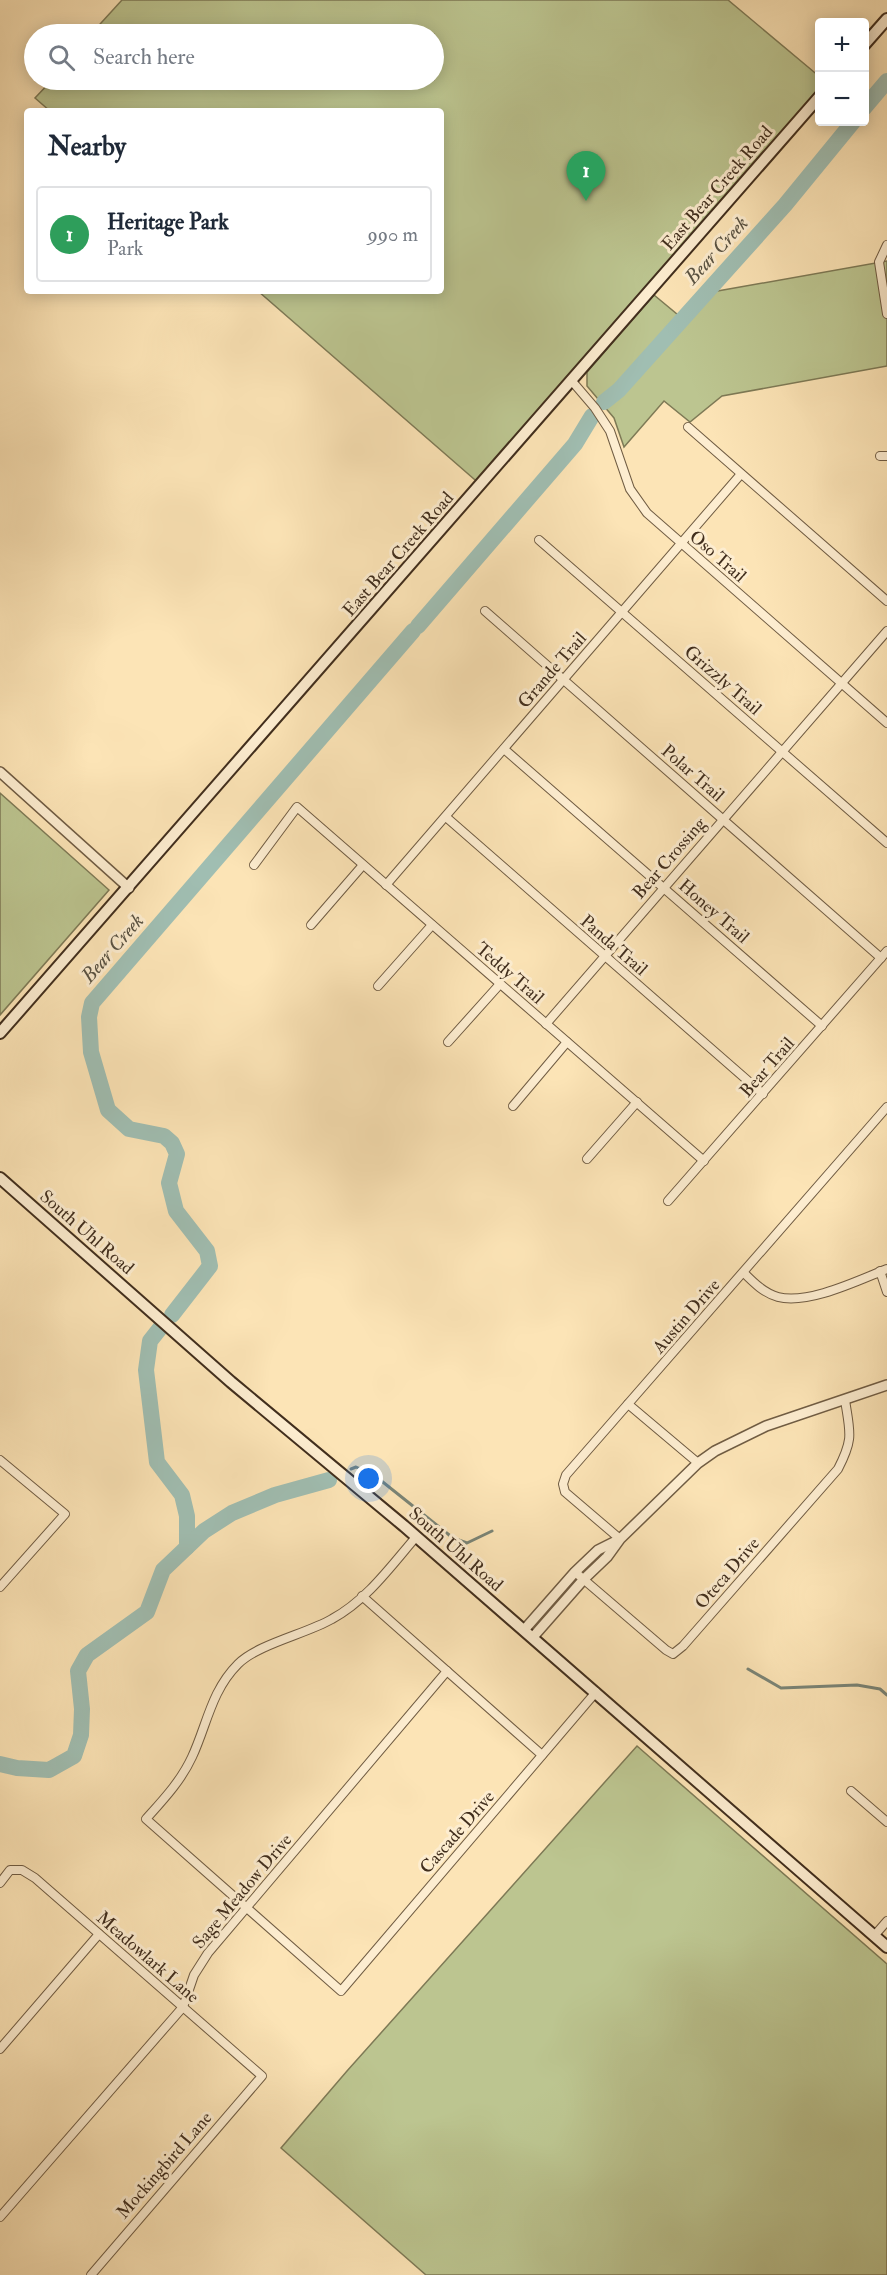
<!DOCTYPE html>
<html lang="en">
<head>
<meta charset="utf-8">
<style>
  :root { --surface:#fff; --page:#f6f6f7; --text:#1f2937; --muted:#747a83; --line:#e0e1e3; --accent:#d93025 }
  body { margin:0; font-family:"IM FELL Double Pica",serif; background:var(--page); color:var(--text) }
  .controls { position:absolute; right:18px; top:18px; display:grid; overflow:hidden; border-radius:6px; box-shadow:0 3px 15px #0003 }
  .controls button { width:54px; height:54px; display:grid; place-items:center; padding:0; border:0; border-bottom:2px solid var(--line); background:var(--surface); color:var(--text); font:30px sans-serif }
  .you { position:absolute; left:369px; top:1479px; width:21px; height:21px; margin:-15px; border:4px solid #fff; border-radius:50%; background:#1a73e8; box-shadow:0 0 0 9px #1a73e833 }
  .badge { display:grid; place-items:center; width:39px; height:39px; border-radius:50%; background:var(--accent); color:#fff; font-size:20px; font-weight:700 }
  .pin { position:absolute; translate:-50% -50px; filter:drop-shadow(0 2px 3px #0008) }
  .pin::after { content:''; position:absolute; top:32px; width:21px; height:18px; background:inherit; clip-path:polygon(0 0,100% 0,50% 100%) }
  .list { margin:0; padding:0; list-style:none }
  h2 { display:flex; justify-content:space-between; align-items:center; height:78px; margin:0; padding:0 24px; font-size:26px }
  h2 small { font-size:20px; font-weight:400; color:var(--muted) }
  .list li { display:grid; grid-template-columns:39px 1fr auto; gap:18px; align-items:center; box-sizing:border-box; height:96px; margin:0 12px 12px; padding:0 12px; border:2px solid var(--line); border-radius:6px }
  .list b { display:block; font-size:22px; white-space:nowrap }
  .list p { margin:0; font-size:20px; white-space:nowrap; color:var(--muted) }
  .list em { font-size:20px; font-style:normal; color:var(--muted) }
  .icon { flex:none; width:33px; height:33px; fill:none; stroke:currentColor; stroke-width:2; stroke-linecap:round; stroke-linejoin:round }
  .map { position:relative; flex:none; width:887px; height:2275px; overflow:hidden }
  .search { position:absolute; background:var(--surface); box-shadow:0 3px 15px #0003; left:24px; top:24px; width:420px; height:66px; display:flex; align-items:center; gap:15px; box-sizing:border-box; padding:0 21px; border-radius:33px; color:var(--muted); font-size:22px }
  .panel { position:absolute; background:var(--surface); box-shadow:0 3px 15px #0003; left:24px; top:108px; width:420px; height:186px; border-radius:6px }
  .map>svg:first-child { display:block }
  .green { fill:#bcc590; stroke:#7e7a56; stroke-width:1.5 }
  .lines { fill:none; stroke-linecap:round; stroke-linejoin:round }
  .stream { stroke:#7a8476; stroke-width:3 }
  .river { stroke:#a0beb2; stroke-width:16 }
  .minor-casing { stroke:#705c43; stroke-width:10 }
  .tertiary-casing { stroke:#705c43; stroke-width:12 }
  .secondary-casing { stroke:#412e1d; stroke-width:14 }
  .minor { stroke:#fdedd0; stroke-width:8 }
  .tertiary { stroke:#fdedd0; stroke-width:9 }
  .secondary { stroke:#fdedd0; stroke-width:10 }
  .labels { text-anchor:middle; stroke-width:6; stroke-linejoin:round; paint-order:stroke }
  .street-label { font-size:18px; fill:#412e1d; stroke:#fdedd0 }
  .water-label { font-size:20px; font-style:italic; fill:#595242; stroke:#fdedd0 }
</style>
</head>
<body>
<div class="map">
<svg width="887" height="2275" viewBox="0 0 887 2275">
  <rect width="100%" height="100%" fill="#fce4b6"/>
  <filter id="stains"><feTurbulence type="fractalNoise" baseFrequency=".00333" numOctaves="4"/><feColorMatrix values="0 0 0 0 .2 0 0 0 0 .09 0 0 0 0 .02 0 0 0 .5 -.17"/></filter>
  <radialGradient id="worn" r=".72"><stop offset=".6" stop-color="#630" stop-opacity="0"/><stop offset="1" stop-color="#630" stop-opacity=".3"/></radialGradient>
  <g class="green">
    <polygon points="122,0 728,0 820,77 819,101 482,486 258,291 441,291 441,111 50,111 35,98 52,80 434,80 434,34 91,34"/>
    <polygon points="887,261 887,366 722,396 690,422 664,401 624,447 614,418 587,386 587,372 654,295 683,319 712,292"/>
    <polygon points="0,793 109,890 0,1015"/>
    <polygon points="637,1746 887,1964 887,2275 426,2275 281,2148 347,2071"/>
  </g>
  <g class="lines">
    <g class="stream">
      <polyline points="351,1469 356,1467 374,1475 453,1538 467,1543 492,1531"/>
      <polyline points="748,1669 781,1688 857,1685 880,1689 887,1695"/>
    </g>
    <g class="river">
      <polyline points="864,108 887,81"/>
      <polyline points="604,402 619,390 785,205 853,122"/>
      <polyline points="418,626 575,444 592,416"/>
      <polyline points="172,1315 210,1266 207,1251 176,1211 169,1183 177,1154 172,1143 164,1136 129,1129 108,1110 91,1052 89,1017 92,1003 413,631"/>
      <polyline points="161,1327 150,1341 146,1370 157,1462 182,1495 187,1516 187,1547"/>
      <polyline points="0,1764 17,1768 49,1770 74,1756 81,1735 82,1709 78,1671 87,1655 147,1612 163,1570 204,1531 232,1513 275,1495 329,1480"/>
    </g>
    <g class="minor-casing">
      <g id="minor">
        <polyline points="887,245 879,262 887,314"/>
        <polyline points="571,380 595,408 610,431 630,489 647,513 887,723"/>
        <polyline points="688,427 887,601"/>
        <polyline points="880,456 887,456"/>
        <polyline points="539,540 887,843"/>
        <polyline points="485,611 881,958"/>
        <polyline points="504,749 822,1026"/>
        <polyline points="446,817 763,1094"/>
        <polyline points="254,865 297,807 704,1161"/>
        <polyline points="386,885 741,474"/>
        <polyline points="311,925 363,865"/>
        <polyline points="378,986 432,925"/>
        <polyline points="546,1024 887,631"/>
        <polyline points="448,1042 500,984"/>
        <polyline points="513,1106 567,1042"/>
        <polyline points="587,1159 637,1102"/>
        <polyline points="668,1201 887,951"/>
        <polyline points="880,1271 887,1292"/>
        <path d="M 744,1273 C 754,1283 764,1293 778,1297 C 808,1305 859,1280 887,1269"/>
        <polyline points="628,1404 698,1463"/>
        <polyline points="0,1460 65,1514 0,1587"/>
        <path d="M 416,1537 C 391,1566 367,1600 332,1619 C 306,1634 258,1644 238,1664 C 211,1691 207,1725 192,1757 C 181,1781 163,1800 146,1819 L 341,1991 L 596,1692"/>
        <polyline points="620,1539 565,1492 563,1484 566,1475 887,1107"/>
        <path d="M 575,1572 L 666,1650 L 673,1654 L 683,1646 L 838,1469 C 854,1438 850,1433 845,1400"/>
        <polyline points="362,1596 542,1755"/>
        <polyline points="851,1791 887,1822"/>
        <polyline points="0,1883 10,1870 22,1870 35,1878 262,2076 91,2275"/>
        <polyline points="874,1936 887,1921"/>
        <polyline points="0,2049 99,1934"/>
        <polyline points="0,2217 183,2007 194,1975 208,1953 447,1671"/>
      </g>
    </g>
    <g class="tertiary-casing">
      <g id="tertiary">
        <polyline points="0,772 129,888"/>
        <polyline points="524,1630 575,1572 598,1550 618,1540"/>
        <polyline points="533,1637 584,1579 607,1557 620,1539 698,1463 715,1451 766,1426 887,1385"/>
      </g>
    </g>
    <g class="secondary-casing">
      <g id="secondary">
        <polyline points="864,45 887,19"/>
        <polyline points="0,1033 820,96"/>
        <polyline points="0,1178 231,1382 404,1526 887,1947"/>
      </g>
    </g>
    <use href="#minor" class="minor"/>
    <use href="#tertiary" class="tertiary"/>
    <use href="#secondary" class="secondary"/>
  </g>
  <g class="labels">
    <g class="street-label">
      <text transform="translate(717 188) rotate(-49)" y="6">East Bear Creek Road</text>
      <text transform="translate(398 554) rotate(-49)" y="6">East Bear Creek Road</text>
      <text transform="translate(718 556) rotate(41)" y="6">Oso Trail</text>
      <text transform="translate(552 670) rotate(-49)" y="6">Grande Trail</text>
      <text transform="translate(723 680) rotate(41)" y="6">Grizzly Trail</text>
      <text transform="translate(693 773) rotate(41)" y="6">Polar Trail</text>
      <text transform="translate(669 858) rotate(-49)" y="6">Bear Crossing</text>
      <text transform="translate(714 911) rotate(41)" y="6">Honey Trail</text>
      <text transform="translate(614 945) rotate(41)" y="6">Panda Trail</text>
      <text transform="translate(510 973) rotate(41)" y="6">Teddy Trail</text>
      <text transform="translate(767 1067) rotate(-49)" y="6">Bear Trail</text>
      <text transform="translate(87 1232) rotate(41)" y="6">South Uhl Road</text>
      <text transform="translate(686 1316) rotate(-49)" y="6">Austin Drive</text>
      <text transform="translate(456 1549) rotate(41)" y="6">South Uhl Road</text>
      <text transform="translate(727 1573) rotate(-49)" y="6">Oteca Drive</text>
      <text transform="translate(457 1832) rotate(-49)" y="6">Cascade Drive</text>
      <text transform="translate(242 1891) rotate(-50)" y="6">Sage Meadow Drive</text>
      <text transform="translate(148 1957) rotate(41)" y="6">Meadowlark Lane</text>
      <text transform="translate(164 2165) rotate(-49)" y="6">Mockingbird Lane</text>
    </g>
    <g class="water-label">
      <text transform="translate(716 250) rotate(-48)" y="7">Bear Creek</text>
      <text transform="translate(112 948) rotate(-49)" y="7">Bear Creek</text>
    </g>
  </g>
  <rect width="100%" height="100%" filter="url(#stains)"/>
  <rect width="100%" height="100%" fill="url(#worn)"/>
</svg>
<div class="controls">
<button>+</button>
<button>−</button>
</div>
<div class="you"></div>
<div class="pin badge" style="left:586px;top:201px;background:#2e9e5b">1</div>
<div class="search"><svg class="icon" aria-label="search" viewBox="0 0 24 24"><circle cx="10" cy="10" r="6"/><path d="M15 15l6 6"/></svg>Search here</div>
<section class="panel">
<h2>Nearby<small></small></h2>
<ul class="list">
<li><span class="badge" style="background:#2e9e5b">1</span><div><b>Heritage Park</b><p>Park</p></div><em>990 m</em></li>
</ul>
</section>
</div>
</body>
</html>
